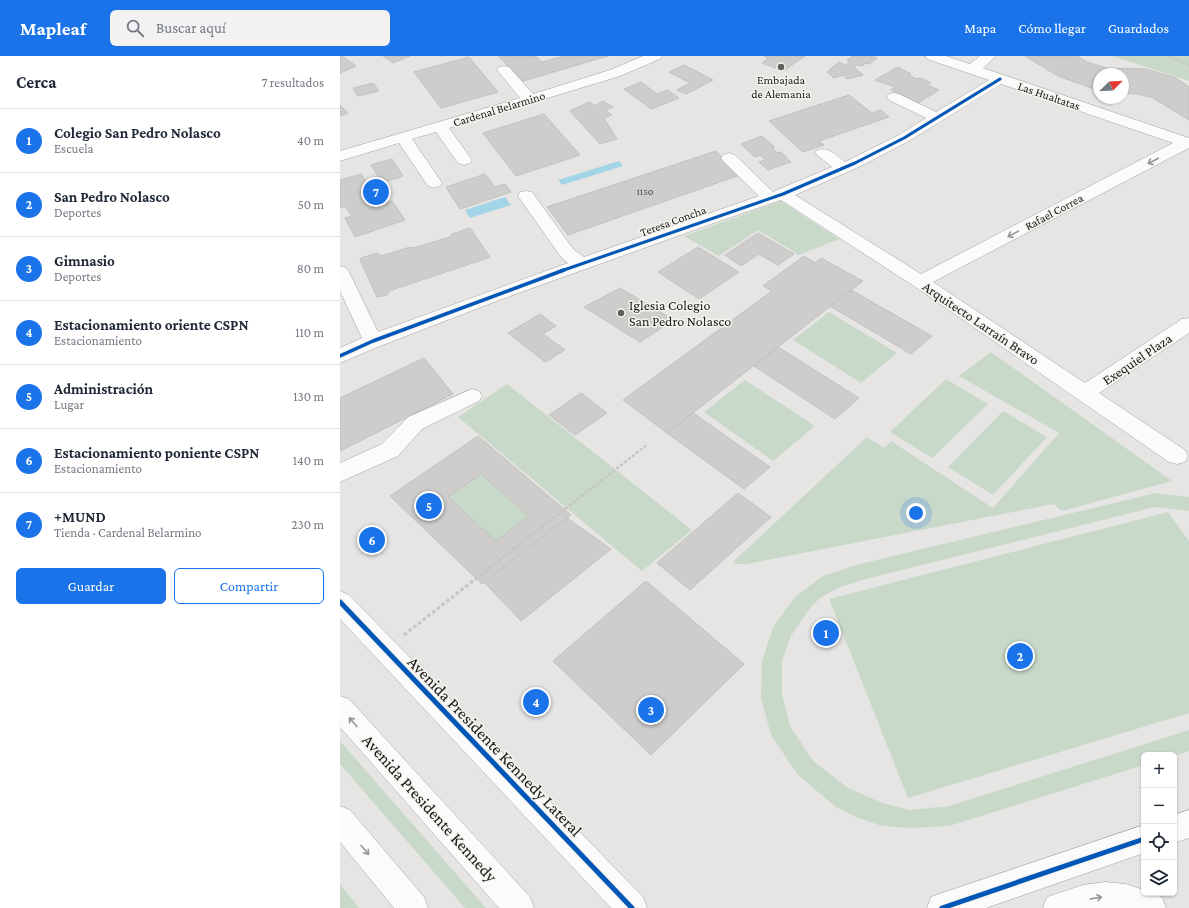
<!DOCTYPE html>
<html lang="es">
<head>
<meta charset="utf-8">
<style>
  :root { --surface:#fff; --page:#f2f2f3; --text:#1f2937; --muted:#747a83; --line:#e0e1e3; --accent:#1a73e8 }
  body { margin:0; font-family:"Crimson Pro",serif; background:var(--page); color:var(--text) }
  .controls { position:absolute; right:12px; bottom:12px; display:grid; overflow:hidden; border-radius:6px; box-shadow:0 1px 3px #0004 }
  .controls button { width:36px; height:36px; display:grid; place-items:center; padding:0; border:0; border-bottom:1px solid var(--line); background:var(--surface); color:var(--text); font:20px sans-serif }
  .compass { position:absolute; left:753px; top:12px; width:36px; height:36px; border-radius:50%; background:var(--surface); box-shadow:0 1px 3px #0004; rotate:66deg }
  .you { position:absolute; left:576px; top:457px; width:14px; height:14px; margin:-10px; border:3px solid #fff; border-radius:50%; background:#1a73e8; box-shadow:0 0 0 6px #1a73e833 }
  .badge { display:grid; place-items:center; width:26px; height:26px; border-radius:50%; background:var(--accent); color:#fff; font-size:13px; font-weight:700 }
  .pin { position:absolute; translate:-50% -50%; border:2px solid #fff; box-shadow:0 1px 4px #0006 }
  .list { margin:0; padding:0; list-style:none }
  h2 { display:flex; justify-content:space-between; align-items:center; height:52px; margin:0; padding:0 16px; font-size:17px }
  h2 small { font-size:13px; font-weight:400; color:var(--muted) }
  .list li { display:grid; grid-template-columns:26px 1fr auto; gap:12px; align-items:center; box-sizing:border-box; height:64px; padding:0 16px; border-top:1px solid var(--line) }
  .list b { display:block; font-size:15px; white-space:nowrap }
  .list p { margin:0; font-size:13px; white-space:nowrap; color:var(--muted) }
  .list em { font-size:13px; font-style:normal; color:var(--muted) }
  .actions { display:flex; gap:8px; padding:12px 16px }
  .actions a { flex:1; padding:9px 0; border:1px solid var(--accent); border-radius:6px; text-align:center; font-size:14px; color:var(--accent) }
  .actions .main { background:var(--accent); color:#fff }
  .icon { flex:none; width:22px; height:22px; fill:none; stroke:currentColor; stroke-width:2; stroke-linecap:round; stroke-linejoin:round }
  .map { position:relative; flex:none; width:849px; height:852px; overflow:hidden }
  header { display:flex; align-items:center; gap:24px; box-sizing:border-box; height:56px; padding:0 20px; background:var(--accent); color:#fff }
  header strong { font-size:19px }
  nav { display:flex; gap:22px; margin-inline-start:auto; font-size:14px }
  .search { width:280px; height:36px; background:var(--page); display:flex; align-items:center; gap:10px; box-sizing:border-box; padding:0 14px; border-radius:6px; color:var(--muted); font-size:15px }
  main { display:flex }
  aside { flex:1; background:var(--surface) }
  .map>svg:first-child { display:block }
  .green { fill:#c8d9ca }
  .water { fill:#a2d6e6 }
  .building { fill:#cecdcb; stroke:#c2c1bf; fill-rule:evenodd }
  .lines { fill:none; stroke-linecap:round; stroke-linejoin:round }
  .minor-casing { stroke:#a3a1a0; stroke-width:1 }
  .major-casing { stroke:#a3a1a0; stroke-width:1 }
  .highway-casing { stroke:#a3a1a0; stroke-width:1 }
  .path-far2 { stroke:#c6c5c4; stroke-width:2; stroke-dasharray:2 1.5; stroke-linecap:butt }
  .path-far1 { stroke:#c6c5c4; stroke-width:2.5; stroke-dasharray:3 2; stroke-linecap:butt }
  .path { stroke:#c6c5c4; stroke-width:3; stroke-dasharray:3.5 2.5; stroke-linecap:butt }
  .minor { fill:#fbfbfb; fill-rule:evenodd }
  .major { fill:#fbfbfb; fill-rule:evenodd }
  .highway { fill:#fbfbfb; fill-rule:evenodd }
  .cycleway-far2-casing { stroke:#f6f4ef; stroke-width:5 }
  .cycleway-far1-casing { stroke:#f6f4ef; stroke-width:6 }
  .cycleway-casing { stroke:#f6f4ef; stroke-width:8 }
  .cycleway-far2 { stroke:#0057b8; stroke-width:3 }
  .cycleway-far1 { stroke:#0057b8; stroke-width:3.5 }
  .cycleway { stroke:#0057b8; stroke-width:5 }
  .oneway { stroke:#969595 }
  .poi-dot { fill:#62605f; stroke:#f6f4ef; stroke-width:1.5 }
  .labels { text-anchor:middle; stroke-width:3; stroke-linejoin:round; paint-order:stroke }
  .far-number-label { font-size:10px; fill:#484746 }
  .far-poi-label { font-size:12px; fill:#1a1918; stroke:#f6f4ef }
  .far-street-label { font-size:12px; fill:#1a1918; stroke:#f6f4ef }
  .poi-label { font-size:14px; fill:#1a1918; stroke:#f6f4ef; text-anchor:start }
  .street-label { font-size:14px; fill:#1a1918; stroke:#f6f4ef }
  .near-street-label { font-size:17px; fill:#1a1918; stroke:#f6f4ef }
</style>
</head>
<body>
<header>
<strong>Mapleaf</strong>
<div class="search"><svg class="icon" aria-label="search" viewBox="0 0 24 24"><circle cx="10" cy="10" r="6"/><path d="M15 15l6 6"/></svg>Buscar aquí</div>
<nav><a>Mapa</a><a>Cómo llegar</a><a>Guardados</a></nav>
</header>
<main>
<aside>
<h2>Cerca<small>7 resultados</small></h2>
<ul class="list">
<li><span class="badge">1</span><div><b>Colegio San Pedro Nolasco</b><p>Escuela</p></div><em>40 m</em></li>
<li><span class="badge">2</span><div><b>San Pedro Nolasco</b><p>Deportes</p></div><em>50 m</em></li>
<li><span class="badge">3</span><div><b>Gimnasio</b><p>Deportes</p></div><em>80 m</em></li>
<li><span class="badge">4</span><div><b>Estacionamiento oriente CSPN</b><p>Estacionamiento</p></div><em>110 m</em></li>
<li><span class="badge">5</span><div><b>Administración</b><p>Lugar</p></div><em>130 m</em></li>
<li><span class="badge">6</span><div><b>Estacionamiento poniente CSPN</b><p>Estacionamiento</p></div><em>140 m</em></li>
<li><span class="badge">7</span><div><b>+MUND</b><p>Tienda · Cardenal Belarmino</p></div><em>230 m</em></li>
</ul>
<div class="actions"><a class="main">Guardar</a><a>Compartir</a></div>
</aside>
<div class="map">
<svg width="849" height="852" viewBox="0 0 849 852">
  <rect width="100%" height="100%" fill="#e7e5e3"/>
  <g class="green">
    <polygon points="772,0 849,0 849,25"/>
    <polygon points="441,145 499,183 459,199 418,174 379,200 344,180"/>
    <polygon points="489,256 557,297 521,327 453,284"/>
    <polygon points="651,296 832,425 722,455 714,448 407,508 394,508 394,505 527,381 544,392 551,385 653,452 719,377 619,320"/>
    <polygon points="606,323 648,348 592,402 550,376"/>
    <polygon points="405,324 475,370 433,405 364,356"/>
    <polygon points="167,328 352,474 302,515 118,361"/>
    <polygon points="663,355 707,381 653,439 608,411"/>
    <polygon points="141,418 189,460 156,485 108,441"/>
    <polygon points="816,437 849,441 849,455 815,451 522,524 498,532 480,542 471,551 451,580 442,605 442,638 450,670 473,705 508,732 545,748 570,754 609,750 849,674 849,695 834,700 804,699 804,709 609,770 573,772 542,770 516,761 496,751 458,719 431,679 421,642 422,605 433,571 455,541 483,520 516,509"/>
    <polygon points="828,456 849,485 849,657 568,742 489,543"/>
    <polygon points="0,685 146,852 125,852 0,708"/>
    <polygon points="0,828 19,852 0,852"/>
  </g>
  <g class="water">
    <polygon points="279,105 283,110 222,129 218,124"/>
    <polygon points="165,141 171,149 130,162 125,154"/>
  </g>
  <g class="building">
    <polygon points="0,0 2,0 16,10 0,17"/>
    <polygon points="43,0 70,0 53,7"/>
    <polygon points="158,0 195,0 202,6 224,0 268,0 183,25"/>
    <polygon points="424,0 465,0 443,15 422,7 428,2"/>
    <polygon points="513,0 531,0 537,2 529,8 526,7 522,10 517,9 514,11 523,19 507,23 503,19 494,22 487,16 491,14 489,14 499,6 506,9 510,5 507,4"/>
    <polygon points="685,0 737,0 747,6 766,12 806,13 836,22 849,31 849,64 813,42 798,38 783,37 783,18 759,18 759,34 757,34 718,20"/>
    <polygon points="129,1 158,36 101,52 74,16"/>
    <polygon points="344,9 373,24 346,38 337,34 350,27 329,16"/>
    <polygon points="558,11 571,18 568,19 576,23 580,22 591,27 587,29 599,34 578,47 551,34 555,31 535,24"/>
    <polygon points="301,26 317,38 327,34 339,42 311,53 284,33"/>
    <polygon points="33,27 39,35 18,40 13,32"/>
    <polygon points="509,39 532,57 541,54 549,61 479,85 484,89 463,96 429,65"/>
    <polygon points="263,45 273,51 265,54 272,59 264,62 277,83 260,88 230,55 249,46 255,50"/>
    <polygon points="0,49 8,57 0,60"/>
    <polygon points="204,58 240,99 176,120 143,77"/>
    <polygon points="422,80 435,91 432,92 438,97 441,96 451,106 428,114 419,106 425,104 421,99 415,101 401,88"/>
    <polygon points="376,95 400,119 228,179 207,151"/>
    <polygon points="52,103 63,120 42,127 31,109"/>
    <polygon points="21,118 31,134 36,132 46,147 52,145 65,164 15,181 5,162 12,160 5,150 0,152 0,124"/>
    <polygon points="145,118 155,131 165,128 171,136 120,153 106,131"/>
    <polygon points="130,172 150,201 148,202 49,235 47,239 37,241 20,204 21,202 37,197 41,200 70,191 73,192 110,181 112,178"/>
    <polygon points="418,177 454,198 438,209 419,198 401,210 385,199"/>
    <polygon points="358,191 399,216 359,243 318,216"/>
    <polygon points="464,200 475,207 481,202 523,225 327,377 283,344 432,235 423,230"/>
    <polygon points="280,232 334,264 300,286 244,251"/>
    <polygon points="511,234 592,280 571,298 490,250"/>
    <polygon points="200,258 216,270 203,278 225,294 205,306 168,277"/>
    <polygon points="438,291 519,342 495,363 414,310"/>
    <polygon points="84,302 113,338 0,395 0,342"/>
    <polygon points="241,337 267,357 235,379 209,359"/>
    <polygon points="353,357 430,411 404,433 327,377"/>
    <path d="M 138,380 L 231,459 L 142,528 L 50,440 ZM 141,418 L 189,460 L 156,485 L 108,441 Z"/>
    <polygon points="398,437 431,461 350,534 317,507"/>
    <polygon points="227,462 271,493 181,565 144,526"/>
    <polygon points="306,525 404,608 311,699 213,605"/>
  </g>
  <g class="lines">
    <g class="minor-casing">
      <g id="minor">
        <polygon points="303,0 322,0 320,3 280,20 109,72 132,104 130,107 124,109 118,107 96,76 72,83 102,127 100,130 94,132 88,130 59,87 0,105 0,95 180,42 157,14 159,11 164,10 169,11 193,38 270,14"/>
        <path d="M 585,0 L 606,0 L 630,8 L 640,0 L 656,0 L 643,12 L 849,82 L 849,92 L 593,226 L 745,327 L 842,263 L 849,262 L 849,277 L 759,337 L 845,394 L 848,400 L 845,406 L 837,408 L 829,406 L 574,230 L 441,144 L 371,168 L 162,243 L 40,290 L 0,307 L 0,292 L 22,282 L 0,235 L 0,210 L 6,212 L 9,216 L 38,276 L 228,207 L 221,201 L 178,140 L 180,136 L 186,135 L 192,136 L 233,193 L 244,201 L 419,140 L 383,105 L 381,102 L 383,99 L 389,97 L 395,99 L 433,136 L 437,134 L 492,111 L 475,97 L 477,94 C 489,91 496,99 505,106 L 559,79 L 586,62 L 549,44 L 547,41 L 549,38 L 554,37 L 559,38 L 596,56 L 649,24 L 587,3 ZM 661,28 L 833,87 L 581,218 L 455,139 L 521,110 L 569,85 Z"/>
        <polygon points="132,333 139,335 142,340 139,345 82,373 58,400 0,426 0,407 42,388 68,361"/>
      </g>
    </g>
    <g class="major-casing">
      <g id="major">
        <polygon points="0,535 9,539 303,841 307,852 271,852 0,563"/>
        <polygon points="849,754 849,782 834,787 834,759"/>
        <polygon points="804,769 804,797 646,852 587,852 591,841 602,837"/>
        <polygon points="765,826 786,828 804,834 804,837 811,837 822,841 826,852 703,852 707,841 743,829"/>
      </g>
    </g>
    <g class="highway-casing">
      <g id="highway">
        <polygon points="0,640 9,643 190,841 194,852 159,852 0,671"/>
        <polygon points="0,750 10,754 84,841 88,852 54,852 0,786"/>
      </g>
    </g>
    <polyline class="path-far2" points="829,0 849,9"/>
    <polyline class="path-far1" points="174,493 308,388"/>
    <polyline class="path" points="64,579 175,492"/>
    <use href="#minor" class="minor"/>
    <use href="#major" class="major"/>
    <use href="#highway" class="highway"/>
    <g class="cycleway-far2-casing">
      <polyline id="cycleway-far2" points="221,215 443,138 515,107 564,82 660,23"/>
    </g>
    <g class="cycleway-far1-casing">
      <polyline id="cycleway-far1" points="0,300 33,285 224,214"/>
    </g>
    <g class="cycleway-casing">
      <g id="cycleway">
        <polyline points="0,546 292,852"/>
        <polyline points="602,852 804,783"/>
      </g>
    </g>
    <use href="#cycleway-far2" class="cycleway-far2"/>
    <use href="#cycleway-far1" class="cycleway-far1"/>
    <use href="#cycleway" class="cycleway"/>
  </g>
  <defs><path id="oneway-shaft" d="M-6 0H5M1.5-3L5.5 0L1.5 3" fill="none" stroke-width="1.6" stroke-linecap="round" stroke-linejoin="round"/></defs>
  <g class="oneway">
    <use href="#oneway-shaft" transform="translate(813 105) rotate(152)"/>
    <use href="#oneway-shaft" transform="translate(673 178) rotate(152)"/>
    <use href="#oneway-shaft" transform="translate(13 666) rotate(-132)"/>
    <use href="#oneway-shaft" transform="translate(25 794) rotate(50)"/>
    <use href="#oneway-shaft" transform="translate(756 842) rotate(-10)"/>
  </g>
  <g class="poi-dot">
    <circle cx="441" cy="11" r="4"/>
    <circle cx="281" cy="257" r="4"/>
  </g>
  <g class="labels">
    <g class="far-number-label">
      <text x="305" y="139">1150</text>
    </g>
    <g class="far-poi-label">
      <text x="441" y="28">Embajada<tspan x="441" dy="14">de Alemania</tspan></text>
    </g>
    <g class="far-street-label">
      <text transform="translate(709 40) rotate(19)" y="4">Las Hualtatas</text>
      <text transform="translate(159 53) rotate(-17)" y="4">Cardenal Belarmino</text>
      <text transform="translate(714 156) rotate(-28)" y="4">Rafael Correa</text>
      <text transform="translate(333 165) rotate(-20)" y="4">Teresa Concha</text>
    </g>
    <g class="poi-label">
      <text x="289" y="254">Iglesia Colegio<tspan x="289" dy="16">San Pedro Nolasco</tspan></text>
    </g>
    <g class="street-label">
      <text transform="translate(641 267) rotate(34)" y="5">Arquitecto Larraín Bravo</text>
      <text transform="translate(797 303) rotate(-34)" y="5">Exequiel Plaza</text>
    </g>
    <g class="near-street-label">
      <text transform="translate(155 690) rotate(46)" y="6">Avenida Presidente Kennedy Lateral</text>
      <text transform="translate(90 752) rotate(48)" y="6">Avenida Presidente Kennedy</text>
    </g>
  </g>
</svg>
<div class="controls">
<button>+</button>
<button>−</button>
<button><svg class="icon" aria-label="locate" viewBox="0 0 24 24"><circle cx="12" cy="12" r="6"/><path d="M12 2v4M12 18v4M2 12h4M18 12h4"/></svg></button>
<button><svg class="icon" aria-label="layers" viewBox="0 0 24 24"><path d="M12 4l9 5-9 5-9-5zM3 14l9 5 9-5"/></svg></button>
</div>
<svg class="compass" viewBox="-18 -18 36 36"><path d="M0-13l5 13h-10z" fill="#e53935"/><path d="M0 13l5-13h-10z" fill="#747a83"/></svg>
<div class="you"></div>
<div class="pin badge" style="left:486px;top:577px">1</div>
<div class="pin badge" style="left:680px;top:600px">2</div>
<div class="pin badge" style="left:311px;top:654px">3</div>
<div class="pin badge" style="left:196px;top:646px">4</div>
<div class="pin badge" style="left:89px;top:450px">5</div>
<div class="pin badge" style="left:32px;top:484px">6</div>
<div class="pin badge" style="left:36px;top:136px">7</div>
</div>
</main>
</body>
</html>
